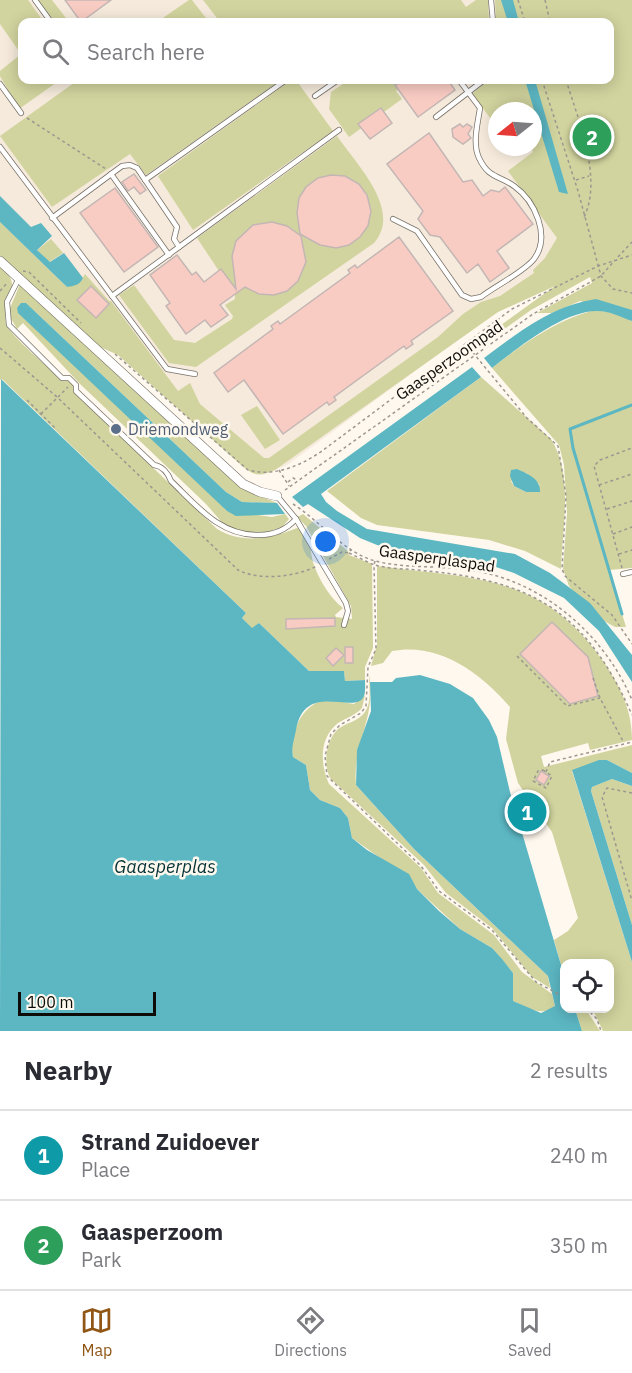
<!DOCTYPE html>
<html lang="en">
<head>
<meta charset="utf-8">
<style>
  :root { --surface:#fff; --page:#f7f7f7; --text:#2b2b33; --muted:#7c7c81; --line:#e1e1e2; --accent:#915615 }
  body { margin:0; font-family:"IBM Plex Sans",sans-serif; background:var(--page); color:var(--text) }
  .controls { position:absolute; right:18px; bottom:18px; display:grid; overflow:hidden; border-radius:12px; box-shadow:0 3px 15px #0003 }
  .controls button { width:54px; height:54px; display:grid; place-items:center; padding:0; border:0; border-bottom:2px solid var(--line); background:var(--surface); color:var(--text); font:30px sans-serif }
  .compass { position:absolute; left:488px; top:102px; width:54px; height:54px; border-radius:50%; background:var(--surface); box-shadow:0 3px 15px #0003; rotate:253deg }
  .scale { position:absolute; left:18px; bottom:15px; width:138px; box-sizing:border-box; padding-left:6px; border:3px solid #0e0c09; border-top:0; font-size:16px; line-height:21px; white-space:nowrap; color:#0e0c09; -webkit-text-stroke:4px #fff8ee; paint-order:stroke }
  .you { position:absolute; left:326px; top:542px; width:21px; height:21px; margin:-15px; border:4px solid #fff; border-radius:50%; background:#1a73e8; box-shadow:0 0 0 9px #1a73e833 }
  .badge { display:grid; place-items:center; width:39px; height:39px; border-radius:50%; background:var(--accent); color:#fff; font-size:20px; font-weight:700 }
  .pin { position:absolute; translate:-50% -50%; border:3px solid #fff; box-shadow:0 2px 6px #0006 }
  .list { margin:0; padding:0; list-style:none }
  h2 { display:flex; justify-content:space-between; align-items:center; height:78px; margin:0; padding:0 24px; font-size:26px }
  h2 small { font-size:20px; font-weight:400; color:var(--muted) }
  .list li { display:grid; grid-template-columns:39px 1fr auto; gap:18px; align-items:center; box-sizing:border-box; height:90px; padding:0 24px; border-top:2px solid var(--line) }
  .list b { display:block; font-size:22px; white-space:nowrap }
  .list p { margin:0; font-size:20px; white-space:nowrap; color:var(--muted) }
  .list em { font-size:20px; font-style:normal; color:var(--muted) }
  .icon { flex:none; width:33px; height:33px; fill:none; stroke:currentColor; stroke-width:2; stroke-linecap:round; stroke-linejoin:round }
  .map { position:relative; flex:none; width:632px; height:1031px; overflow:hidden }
  .search { position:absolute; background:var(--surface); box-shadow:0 3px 15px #0003; left:18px; right:18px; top:18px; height:66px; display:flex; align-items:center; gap:15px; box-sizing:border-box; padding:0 21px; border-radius:12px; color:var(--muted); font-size:22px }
  .sheet { height:258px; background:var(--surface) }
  nav { display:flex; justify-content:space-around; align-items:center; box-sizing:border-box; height:84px; border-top:2px solid var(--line); background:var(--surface); font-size:16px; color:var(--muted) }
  nav a { display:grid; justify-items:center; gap:3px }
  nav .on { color:var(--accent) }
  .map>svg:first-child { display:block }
  .built { fill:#f5eadb; fill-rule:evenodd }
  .green { fill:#d1d49e; fill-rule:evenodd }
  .water { fill:#5cb7c3 }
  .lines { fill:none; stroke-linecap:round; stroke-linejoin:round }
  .stream { stroke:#5cb7c3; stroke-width:3 }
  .building { fill:#f9ccc3; stroke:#c3b6b4; stroke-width:1.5 }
  .lane-casing { stroke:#777169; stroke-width:6 }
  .street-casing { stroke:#777169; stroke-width:10 }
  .path { stroke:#9c9790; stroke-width:1.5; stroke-dasharray:3 3; stroke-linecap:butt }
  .lane { stroke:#fff; stroke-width:4.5 }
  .street { stroke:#fff; stroke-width:9 }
  .service-dot { fill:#5c6f8a; stroke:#fff8ee; stroke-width:2 }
  .labels { text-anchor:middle; stroke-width:5; stroke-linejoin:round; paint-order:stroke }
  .street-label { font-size:16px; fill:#0e0c09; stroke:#fff8ee }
  .service-label { font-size:16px; fill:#4e5e75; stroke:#fff8ee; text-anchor:start }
  .water-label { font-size:18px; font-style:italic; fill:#023136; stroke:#fff8ee }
</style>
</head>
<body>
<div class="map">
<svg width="632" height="1031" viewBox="0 0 632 1031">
  <rect width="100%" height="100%" fill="#fff8ee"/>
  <path class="built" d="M 0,0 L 514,0 L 520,22 L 22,22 L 22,80 L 536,80 L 583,248 L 287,465 L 267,473 L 0,244 ZM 497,111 L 533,111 L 533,147 L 497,147 Z"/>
  <g class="green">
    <polygon points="0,0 28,0 44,22 22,22 22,80 60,80 19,109 0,76 0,71 21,54 0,24"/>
    <polygon points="38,0 52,0 69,22 54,22"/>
    <polygon points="189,0 192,0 209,22 157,22"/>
    <polygon points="203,0 461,0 466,7 476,0 488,0 489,22 419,22 416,20 412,22 220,22"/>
    <path d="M 495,0 L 632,0 L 632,316 L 580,301 L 552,313 L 537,313 L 592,283 L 590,277 L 531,310 L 475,350 L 472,346 L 555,286 L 498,312 L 275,470 C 259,477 254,476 241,465 L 118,355 L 98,346 L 0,256 L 0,222 L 67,287 L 81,281 L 85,274 L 109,301 L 111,301 L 178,391 L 190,383 L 200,404 L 264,458 L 269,458 L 438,337 L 463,314 L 481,302 L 500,296 L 534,273 L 533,270 L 545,258 L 557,238 L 508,171 L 533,152 L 530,147 L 533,147 L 533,111 L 497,111 L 497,127 L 472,94 L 488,80 L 610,80 L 610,22 L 496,22 Z"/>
    <polygon points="78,80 281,80 146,175 130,154 52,207 0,136"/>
    <polygon points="291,80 296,80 333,131 193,230 158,176"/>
    <polygon points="349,80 412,80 396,91 402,99 349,137 329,109 331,92"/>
    <path d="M 337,136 C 356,164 403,210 374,243 L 196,367 L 169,363 L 119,295 L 134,285 L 174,340 L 195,343 L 232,319 L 233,316 L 225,305 L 235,299 L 235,295 L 197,238 Z"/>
    <polygon points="51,239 63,253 49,262 37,250"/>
    <path d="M 0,265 C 27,290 0,296 6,324 C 10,335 51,370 62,380 L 68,380 L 73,385 L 74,392 L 217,529 C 242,544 270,539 297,528 C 313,536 309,550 314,565 C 319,580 331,599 343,608 L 335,615 L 336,617 L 352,619 L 351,606 L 306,526 L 297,517 L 303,514 L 348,551 L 349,555 L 372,564 L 373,648 L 365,667 L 365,680 L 345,681 L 344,671 L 309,671 L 259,623 L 252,629 L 242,618 L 246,613 L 2,379 L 0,380 Z"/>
    <polygon points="20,284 235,482 250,492 277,503 242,502 226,492 26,303 227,511 272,517 285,514 289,519 283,526 270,532 238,532 226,527 206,504 79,383 23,323 17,329 8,313"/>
    <path d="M 595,310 L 614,313 L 632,321 L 632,568 L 609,570 L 626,627 L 615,627 L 593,615 L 569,586 L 563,569 L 567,513 L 564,465 L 559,445 L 492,368 C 524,343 556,320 595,310 Z"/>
    <path d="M 481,377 L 551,439 C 574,475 562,528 561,569 L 525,551 L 489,540 L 377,525 L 361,518 L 327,491 ZM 526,473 L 540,485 L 526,492 L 514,486 L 511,481 Z"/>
    <polygon points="257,406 280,440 265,449 241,415"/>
    <path d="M 377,566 C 474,579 543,573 605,664 C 621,688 632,711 632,740 L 590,750 L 588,743 L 541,756 L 544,767 L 632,745 L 632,773 L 607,760 L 572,771 L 632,962 L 632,1031 L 603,1031 L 595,1014 L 589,1009 L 610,1008 L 610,964 L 564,964 L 564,975 L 554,940 L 568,931 L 578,918 L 552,832 L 518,783 L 506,739 L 510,707 C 481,673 439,642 392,651 L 383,663 L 371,666 L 377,644 Z"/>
    <path d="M 369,675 C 377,716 352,745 356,785 L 414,849 L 548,976 L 550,988 L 532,977 L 492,928 L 446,893 L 424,865 L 330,778 C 323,764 326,740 338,729 C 346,723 359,721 365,712 C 372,702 369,686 369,675 Z"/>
    <path d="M 365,695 L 362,708 C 356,715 346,718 338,723 C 319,738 320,764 329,784 L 421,868 L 438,893 L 494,935 L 522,972 L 552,994 L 555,1006 C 542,1018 526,1007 513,1001 L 513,973 L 492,948 L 460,929 L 417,889 L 410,879 L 352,838 L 348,818 L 340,808 L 320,800 L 310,790 L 306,765 L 293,757 C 288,737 301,704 325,700 C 334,699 345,703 354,704 Z"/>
    <polygon points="612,779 632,786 632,925 591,791 592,787"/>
    <polygon points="575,1009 587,1011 600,1031 582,1031"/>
  </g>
  <g class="water">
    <polygon points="501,0 513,0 519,22 508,22"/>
    <polygon points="525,80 535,80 568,194 559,192"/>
    <path d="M 0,196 L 31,227 L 41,223 L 52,236 L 37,250 L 50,262 L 64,253 L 83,278 C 80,285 74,286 67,287 L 0,222 Z"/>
    <path d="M 596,299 L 632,310 L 632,321 C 620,317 610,311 597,311 C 563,311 518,348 492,368 L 484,358 C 519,332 551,306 596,299 Z"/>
    <polygon points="21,303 26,303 226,492 242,502 277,503 285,514 236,516 227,511 18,313 17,308"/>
    <polygon points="472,367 481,377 321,494 326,502 337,511 367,529 515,554 550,573 590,603 632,655 632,682 599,631 564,598 514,573 487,564 377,545 360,538 308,504 303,507 292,497"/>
    <path d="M 1,379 L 246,613 L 242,618 L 252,628 L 259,623 L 309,671 L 344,671 L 345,681 L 365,680 C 365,685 366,694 363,698 C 351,714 305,681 296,730 C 294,741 291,747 293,757 L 306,765 L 310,790 L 320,800 L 340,808 L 348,818 L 352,838 L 367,850 L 409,874 L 417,889 L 439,911 L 460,929 L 492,948 L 502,959 L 513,973 L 513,1001 L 541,1013 L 555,1006 L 548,976 L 414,849 L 356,785 L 357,750 L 371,711 L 370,682 L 392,682 L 396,678 L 420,675 L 450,684 L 473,698 L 489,720 L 497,737 L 510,792 L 564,975 L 564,1008 L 575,1009 L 582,1031 L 0,1031 Z"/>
    <path d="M 517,469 C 528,474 541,479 540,492 L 526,492 L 514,486 L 510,476 L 511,470 Z"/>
    <polygon points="599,760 607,760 632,773 632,786 612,779 592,787 591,791 632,925 632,962 572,770"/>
  </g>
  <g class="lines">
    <polyline class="stream" points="622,614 573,448 570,429 632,405"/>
  </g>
  <g class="building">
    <polygon points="65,0 111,0 81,22"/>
    <polygon points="403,80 448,80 455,90 418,117 395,85"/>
    <polygon points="381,108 392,123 370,139 358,124"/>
    <polygon points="460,124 463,127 467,124 472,127 468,134 471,138 463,144 453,137 452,129"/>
    <polygon points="429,133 463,182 472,180 483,196 491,190 499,192 505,187 533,224 497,251 509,268 490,282 478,264 467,273 440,237 430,235 418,219 423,211 387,164"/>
    <polygon points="134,174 146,190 140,194 134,187 128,191 122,182"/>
    <polygon points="331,175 345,176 359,184 367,195 371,211 368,226 360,237 349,245 336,248 320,245 300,234 297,213 299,198 306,187 318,178"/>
    <polygon points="115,188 158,247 124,272 80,213"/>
    <polygon points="272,222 287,226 301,236 306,262 298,281 287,291 274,295 259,294 245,287 220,305 228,315 211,327 205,320 186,334 166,306 170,303 150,275 177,255 192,275 196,272 204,282 221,269 236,289 232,256 236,241 253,225"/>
    <polygon points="399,237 453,311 411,341 413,344 406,349 404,346 334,397 336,400 329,405 327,402 283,434 244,380 228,392 214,373 273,329 271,326 278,321 280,324 350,273 348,270 355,265 357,268"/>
    <polygon points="91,286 109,304 96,318 77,300"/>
    <polygon points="335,618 335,626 286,629 286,619"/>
    <polygon points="552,622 588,657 598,696 570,704 520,654"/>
    <rect x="345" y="647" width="8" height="16"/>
    <polygon points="336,648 344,655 333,666 326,658"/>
    <polygon points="541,771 549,776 544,785 536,780"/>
  </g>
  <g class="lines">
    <g class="lane-casing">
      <g id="lane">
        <polyline points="35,0 51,22"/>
        <polyline points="491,0 493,22"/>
        <polyline points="0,84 21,113"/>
        <polyline points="315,96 338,80"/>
        <polyline points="436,117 484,80"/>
        <polyline points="0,147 167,369 195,374"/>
        <polyline points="111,174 169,255"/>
        <polyline points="145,180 286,80"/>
        <polyline points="52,218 122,166 130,165 137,168 177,227 174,239 179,247 339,130"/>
        <path d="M 393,219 L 417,231 L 462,295 L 471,299 L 481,297 C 495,286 524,272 534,259 C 551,236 535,201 514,186 C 499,175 489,179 479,158 C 472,143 478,123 480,108 L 459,80"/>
        <path d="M 19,278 L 7,302 L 9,325 L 62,378 L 69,378 L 76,385 L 76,391 L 154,465 C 162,466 168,473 171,481 C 197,506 220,536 259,535 C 275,535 286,530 296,519 L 277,496"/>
        <polyline points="112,296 179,247"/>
        <polyline points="296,519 346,603 348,611 344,625"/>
        <polyline points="623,574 632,572"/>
      </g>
    </g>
    <g class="street-casing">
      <polyline id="street" points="0,261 243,484 260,492 277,496"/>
    </g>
    <g class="path">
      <polyline points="518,0 525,22"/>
      <polyline points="545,0 550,22"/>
      <polyline points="542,80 578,191 601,276 613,289 632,293"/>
      <path d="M 566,80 C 578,119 603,179 584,217"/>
      <polyline points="27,118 106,169"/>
      <polyline points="576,180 589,176"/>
      <polyline points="618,257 632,242"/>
      <polyline points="23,271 29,272 81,323"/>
      <polyline points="0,291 8,282"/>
      <polyline points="465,343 527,418 558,446 566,496 562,569 565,576 612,615 632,644"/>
      <path d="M 0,348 L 57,397 L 238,570 C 259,581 296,577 317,566"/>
      <path d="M 115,354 L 248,470 C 275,477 300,466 322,451 L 512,309 L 598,266 L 632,255"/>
      <polyline points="27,400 55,428"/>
      <polyline points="41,414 68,387"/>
      <polyline points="279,470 289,486"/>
      <polyline points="288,482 293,478 297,480"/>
      <polyline points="599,485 632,474"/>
      <polyline points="285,490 533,314 601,276 615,260"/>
      <path d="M 293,504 C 320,521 343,552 375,561 C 407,569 443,565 476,571 C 545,583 605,636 632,700"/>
      <polyline points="607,509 632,501"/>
      <polyline points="613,534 632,527"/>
      <polyline points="349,553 374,565 376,649 368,667 366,706 361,713 340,725 331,734 325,756 327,776 421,866 439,891 492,930 536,982 564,997"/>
      <polyline points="619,554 632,550"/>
      <polyline points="329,559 342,552 349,553 351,549"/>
      <path d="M 375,561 L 374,565 L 390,568 C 513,576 579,594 632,715"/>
      <polyline points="622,568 594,466 600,460 632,448"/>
      <polyline points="517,656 567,706 600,698"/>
      <polyline points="593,678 600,698 624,743"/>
      <polygon points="543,770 552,776 546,788 533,781 538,771"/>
      <polyline points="546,772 550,762 632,742"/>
      <polyline points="632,793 607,788 602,797 632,901"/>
      <polyline points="586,1008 597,1019 601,1031"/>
    </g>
    <use href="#lane" class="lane"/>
    <use href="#street" class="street"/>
  </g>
  <circle class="service-dot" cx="116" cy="429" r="6"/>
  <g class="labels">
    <g class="street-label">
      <text transform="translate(449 360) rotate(-35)" y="6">Gaasperzoompad</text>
      <text transform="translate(437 558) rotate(8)" y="6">Gaasperplaspad</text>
    </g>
    <g class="service-label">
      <text x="128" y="435">Driemondweg</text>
    </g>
    <g class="water-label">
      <text x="165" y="873">Gaasperplas</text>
    </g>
  </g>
</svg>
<div class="controls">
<button><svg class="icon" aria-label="locate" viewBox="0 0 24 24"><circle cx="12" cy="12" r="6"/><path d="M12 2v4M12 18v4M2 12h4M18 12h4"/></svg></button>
</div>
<svg class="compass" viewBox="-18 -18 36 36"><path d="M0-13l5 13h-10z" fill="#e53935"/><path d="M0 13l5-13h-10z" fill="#7c7c81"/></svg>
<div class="scale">100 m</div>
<div class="you"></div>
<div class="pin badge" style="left:527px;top:812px;background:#0f9aa8">1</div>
<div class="pin badge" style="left:592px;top:137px;background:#2e9e5b">2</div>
<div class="search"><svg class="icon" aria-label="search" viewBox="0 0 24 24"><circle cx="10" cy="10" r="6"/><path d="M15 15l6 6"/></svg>Search here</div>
</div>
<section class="sheet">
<h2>Nearby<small>2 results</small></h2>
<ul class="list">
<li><span class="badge" style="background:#0f9aa8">1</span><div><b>Strand Zuidoever</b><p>Place</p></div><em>240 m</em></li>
<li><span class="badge" style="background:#2e9e5b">2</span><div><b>Gaasperzoom</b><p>Park</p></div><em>350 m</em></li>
</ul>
</section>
<nav>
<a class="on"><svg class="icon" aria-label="map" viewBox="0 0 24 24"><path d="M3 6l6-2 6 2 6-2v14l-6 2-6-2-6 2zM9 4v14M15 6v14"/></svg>Map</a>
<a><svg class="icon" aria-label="directions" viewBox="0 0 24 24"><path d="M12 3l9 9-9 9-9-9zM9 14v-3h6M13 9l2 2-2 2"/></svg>Directions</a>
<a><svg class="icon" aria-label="saved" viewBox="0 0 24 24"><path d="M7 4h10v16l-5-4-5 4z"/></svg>Saved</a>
</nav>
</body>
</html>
